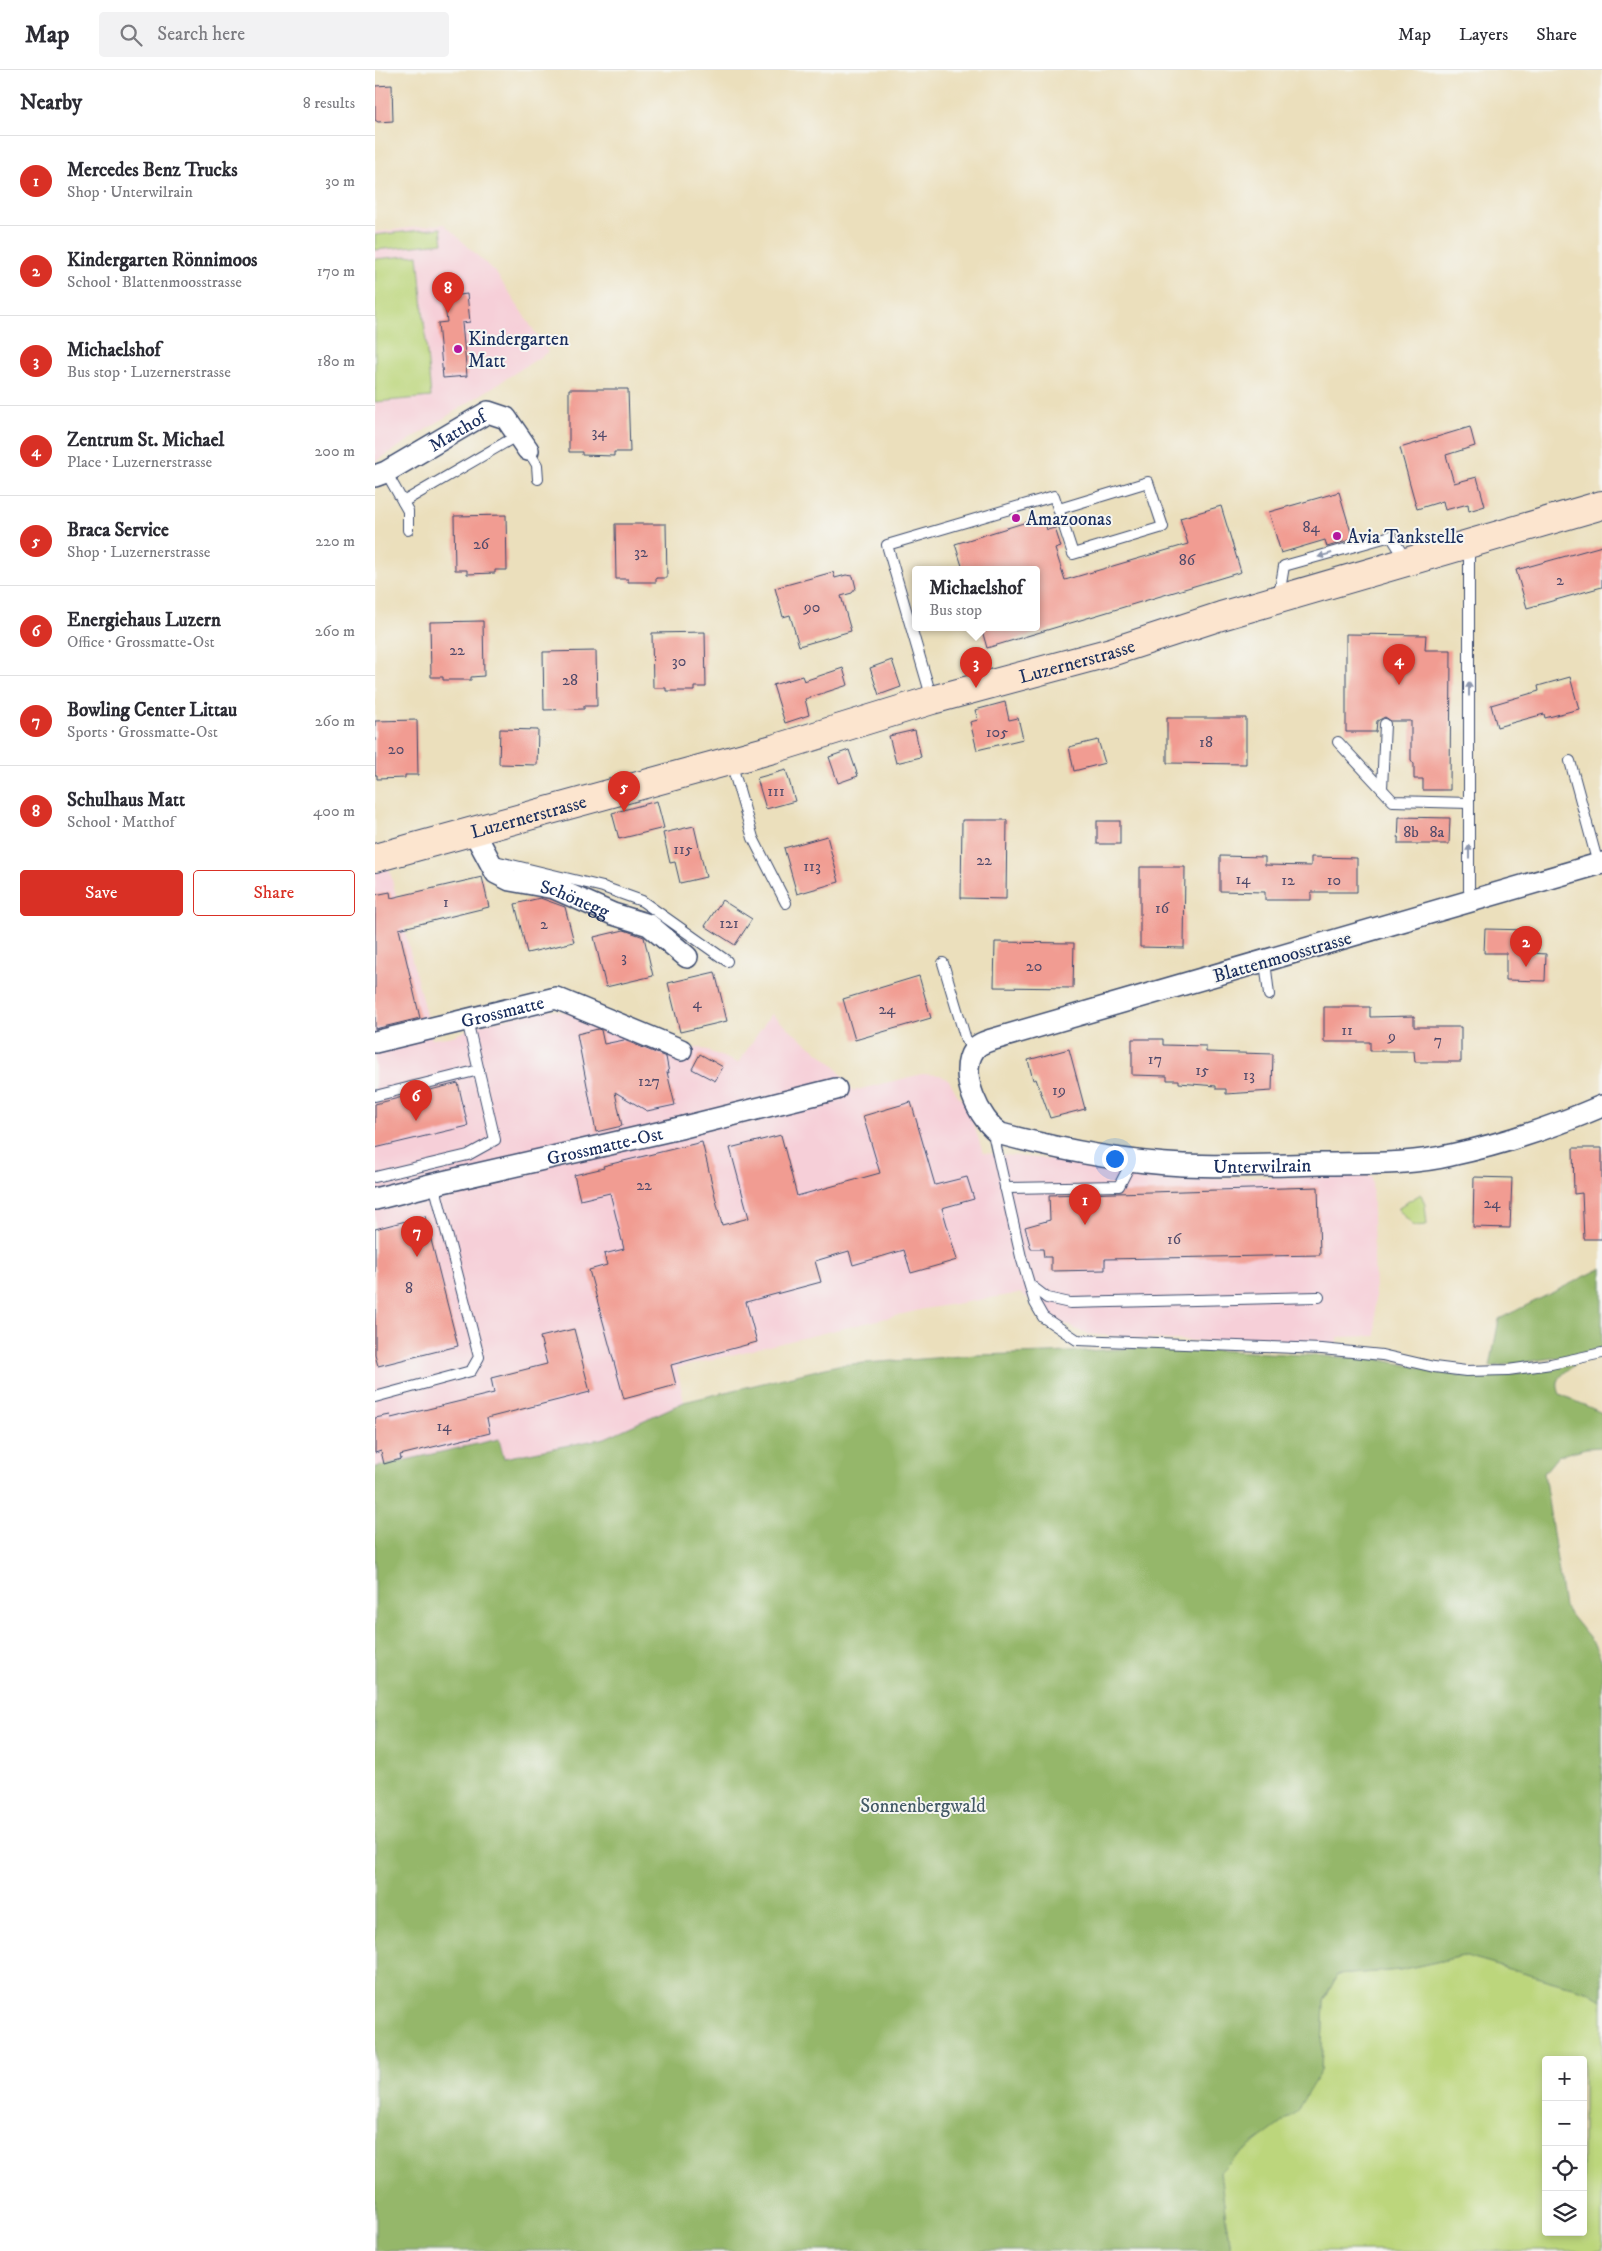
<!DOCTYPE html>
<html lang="en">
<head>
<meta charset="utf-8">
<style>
  :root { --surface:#fff; --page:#f2f2f3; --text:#2b2b33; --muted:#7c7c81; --line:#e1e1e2; --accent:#d93025 }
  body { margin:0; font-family:"IM FELL DW Pica",serif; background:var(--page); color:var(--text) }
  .controls { position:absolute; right:15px; bottom:15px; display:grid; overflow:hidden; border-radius:5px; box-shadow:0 2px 8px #0003 }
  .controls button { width:45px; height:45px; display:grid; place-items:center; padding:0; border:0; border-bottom:1px solid var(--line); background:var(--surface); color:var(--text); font:25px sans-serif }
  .you { position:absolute; left:739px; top:1088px; width:18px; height:18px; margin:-12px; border:4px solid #fff; border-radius:50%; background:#1a73e8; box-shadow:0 0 0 8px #1a73e833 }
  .badge { display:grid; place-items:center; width:32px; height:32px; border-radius:50%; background:var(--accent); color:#fff; font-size:16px; font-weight:700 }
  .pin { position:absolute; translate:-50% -41px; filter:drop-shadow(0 1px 2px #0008) }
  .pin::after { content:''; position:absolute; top:26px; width:18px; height:15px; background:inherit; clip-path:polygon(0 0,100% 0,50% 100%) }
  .popup { position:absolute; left:537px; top:496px; width:128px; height:65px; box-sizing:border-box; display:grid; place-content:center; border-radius:5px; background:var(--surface); filter:drop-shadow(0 1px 4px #0005); font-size:16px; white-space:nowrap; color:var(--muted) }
  .popup b { font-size:19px; color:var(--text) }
  .popup::after { content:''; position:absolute; left:50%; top:100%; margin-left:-10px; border:10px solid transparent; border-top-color:var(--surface) }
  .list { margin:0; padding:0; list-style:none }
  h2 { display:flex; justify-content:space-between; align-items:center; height:65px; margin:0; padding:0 20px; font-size:21px }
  h2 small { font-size:16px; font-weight:400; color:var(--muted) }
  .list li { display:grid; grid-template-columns:32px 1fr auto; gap:15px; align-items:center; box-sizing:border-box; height:90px; padding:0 20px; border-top:1px solid var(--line) }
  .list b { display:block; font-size:19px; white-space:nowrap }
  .list p { margin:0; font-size:16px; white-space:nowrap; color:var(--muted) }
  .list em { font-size:16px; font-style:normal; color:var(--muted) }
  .actions { display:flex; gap:10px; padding:15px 20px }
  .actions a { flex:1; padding:11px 0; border:1px solid var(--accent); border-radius:5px; text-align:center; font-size:18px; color:var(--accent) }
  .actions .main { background:var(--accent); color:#fff }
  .icon { flex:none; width:28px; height:28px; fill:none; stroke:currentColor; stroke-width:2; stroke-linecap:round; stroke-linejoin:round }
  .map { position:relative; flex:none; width:1227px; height:2181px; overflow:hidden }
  header { display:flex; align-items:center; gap:30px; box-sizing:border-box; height:70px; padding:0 25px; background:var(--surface); border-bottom:1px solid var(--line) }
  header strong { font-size:24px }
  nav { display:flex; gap:28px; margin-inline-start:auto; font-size:18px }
  .search { width:350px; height:45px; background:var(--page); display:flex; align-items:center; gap:12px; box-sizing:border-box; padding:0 18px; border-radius:5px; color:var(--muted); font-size:19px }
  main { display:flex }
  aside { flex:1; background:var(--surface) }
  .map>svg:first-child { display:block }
  .built { fill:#f6cfd8 }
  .green { fill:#bcd67b; stroke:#6c826c; fill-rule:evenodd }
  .forest { fill:#95b76b; stroke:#587364 }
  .building { fill:#f19c92 }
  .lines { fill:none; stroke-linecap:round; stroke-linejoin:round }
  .lane-casing { stroke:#3a496c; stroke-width:12 }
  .street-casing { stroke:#3a496c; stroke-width:24 }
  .secondary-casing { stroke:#3a496c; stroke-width:30 }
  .lane { stroke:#fff; stroke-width:10 }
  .street { stroke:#fff; stroke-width:21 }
  .secondary { stroke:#fce5cf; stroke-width:28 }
  .oneway { fill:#8d97ae }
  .poi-dot { fill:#b5179e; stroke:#f6f6f2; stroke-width:2 }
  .labels { text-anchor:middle; stroke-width:4; stroke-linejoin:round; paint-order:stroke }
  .number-label { font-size:16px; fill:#504a6b }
  .poi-label { font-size:19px; fill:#1b2f5e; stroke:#f6f6f2; text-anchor:start }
  .street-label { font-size:19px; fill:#1b2f5e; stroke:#f6f6f2 }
  .park-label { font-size:19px; fill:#435965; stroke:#f6f6f2 }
</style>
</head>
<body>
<header>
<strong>Map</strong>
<div class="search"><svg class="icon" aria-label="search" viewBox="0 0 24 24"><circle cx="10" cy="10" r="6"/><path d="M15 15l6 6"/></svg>Search here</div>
<nav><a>Map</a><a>Layers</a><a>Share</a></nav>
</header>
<main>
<aside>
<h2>Nearby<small>8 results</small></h2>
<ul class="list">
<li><span class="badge">1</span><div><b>Mercedes Benz Trucks</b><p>Shop · Unterwilrain</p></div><em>30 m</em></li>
<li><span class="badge">2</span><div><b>Kindergarten Rönnimoos</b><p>School · Blattenmoosstrasse</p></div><em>170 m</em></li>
<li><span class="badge">3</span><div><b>Michaelshof</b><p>Bus stop · Luzernerstrasse</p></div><em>180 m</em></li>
<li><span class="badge">4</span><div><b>Zentrum St. Michael</b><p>Place · Luzernerstrasse</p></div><em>200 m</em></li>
<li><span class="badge">5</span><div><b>Braca Service</b><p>Shop · Luzernerstrasse</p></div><em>220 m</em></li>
<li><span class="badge">6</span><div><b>Energiehaus Luzern</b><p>Office · Grossmatte-Ost</p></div><em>260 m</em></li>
<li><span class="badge">7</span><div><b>Bowling Center Littau</b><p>Sports · Grossmatte-Ost</p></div><em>260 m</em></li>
<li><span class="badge">8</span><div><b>Schulhaus Matt</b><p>School · Matthof</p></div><em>400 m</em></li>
</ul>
<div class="actions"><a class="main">Save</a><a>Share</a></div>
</aside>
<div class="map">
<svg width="1227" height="2181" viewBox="0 0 1227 2181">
  <rect width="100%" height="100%" fill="#f6f6f2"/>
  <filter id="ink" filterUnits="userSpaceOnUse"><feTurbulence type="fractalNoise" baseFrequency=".02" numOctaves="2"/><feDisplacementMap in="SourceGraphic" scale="10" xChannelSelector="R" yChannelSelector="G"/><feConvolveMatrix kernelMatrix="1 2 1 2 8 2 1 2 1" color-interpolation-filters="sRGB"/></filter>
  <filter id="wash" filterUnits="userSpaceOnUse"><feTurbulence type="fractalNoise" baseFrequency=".0096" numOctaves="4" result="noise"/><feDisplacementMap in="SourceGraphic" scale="20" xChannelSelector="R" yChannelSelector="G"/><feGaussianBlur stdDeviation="1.12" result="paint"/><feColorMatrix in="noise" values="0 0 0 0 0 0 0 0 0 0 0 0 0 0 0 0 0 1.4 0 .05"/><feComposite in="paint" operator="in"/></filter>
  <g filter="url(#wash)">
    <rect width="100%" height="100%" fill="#ebdfbc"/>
    <g class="built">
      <polygon points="69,154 121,203 173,282 0,392 0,162"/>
      <polygon points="14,798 57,969 78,966 103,955 171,939 205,944 296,981 325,978 363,993 396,944 459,995 478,1021 547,1004 565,1005 574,1010 583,1026 593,1035 608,1083 686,1090 750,1102 811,1108 997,1106 1001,1266 963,1267 961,1276 768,1269 711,1264 680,1249 646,1223 549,1239 302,1298 309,1332 230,1368 129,1388 124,1369 0,1397 0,802"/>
    </g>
    <g class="green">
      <polygon points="66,158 68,173 0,180 0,165"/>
      <polygon points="43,185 56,327 0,332 0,189"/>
      <polygon points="1046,1124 1050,1135 1052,1155 1039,1156 1022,1138"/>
      <path d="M 1088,1886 L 1215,1922 L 1227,1930 L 1227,2181 L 855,2181 L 845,2102 L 946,2001 L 949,1931 L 962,1905 L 1025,1900 ZM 1171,1990 L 1208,1990 L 1208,2162 L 1171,2162 Z"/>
    </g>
    <g class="forest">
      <polygon points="1227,1198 1227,1278 1192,1286 1115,1297 1124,1249"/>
      <path d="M 782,1277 L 1002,1289 L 1085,1306 L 1145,1303 L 1200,1294 C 1189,1304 1178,1308 1185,1324 L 1227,1343 L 1227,1377 L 1211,1378 L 1183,1386 L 1169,1403 L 1189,1537 L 1219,1574 L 1227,1590 L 1227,1930 L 1215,1922 L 1088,1886 L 1025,1900 L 962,1905 L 949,1931 L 946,2001 L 921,2042 L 859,2088 L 845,2102 L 855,2181 L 0,2181 L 0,1397 L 124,1369 L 129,1388 L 230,1368 L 309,1332 L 463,1295 L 601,1285 L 673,1283 Z"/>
    </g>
    <g id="blocks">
      <g class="building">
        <polygon points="17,15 18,51 3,52 0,50 0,16"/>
        <polygon points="92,224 95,252 87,253 92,306 68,308 63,253 72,252 69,227"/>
        <polygon points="194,319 253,319 255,382 239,382 239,386 207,385 207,382 194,382"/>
        <polygon points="1095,357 1100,376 1071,385 1079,413 1102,407 1110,436 1094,441 1093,434 1070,440 1068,431 1042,439 1025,378"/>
        <polygon points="964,422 978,469 952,477 950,470 906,483 894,442"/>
        <polygon points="846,436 866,502 612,578 606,557 661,557 661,499 588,499 580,474 668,447 672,460 680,458 686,477 680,479 690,510 813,474 805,448"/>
        <polygon points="131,445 132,500 120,500 120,503 92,504 92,500 80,500 79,446"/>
        <polygon points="240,454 291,454 292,508 281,508 281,512 253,512 253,509 241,509"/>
        <polygon points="1227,476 1227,517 1152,538 1141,500"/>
        <polygon points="458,502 460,508 471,505 478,506 481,518 477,523 466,526 476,561 424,576 415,545 408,547 400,518"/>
        <polygon points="108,551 109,606 96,607 96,610 68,610 68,607 56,607 55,552"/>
        <polygon points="330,562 331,617 319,617 319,621 291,621 291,618 278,618 277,563"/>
        <polygon points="971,564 1051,565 1050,580 1076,580 1075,720 1048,720 1048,709 1039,709 1039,694 1036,690 1036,651 1016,651 1010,647 1002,651 1001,662 971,662"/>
        <polygon points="221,581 222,636 209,636 209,639 169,640 168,582"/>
        <polygon points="517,590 526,617 504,625 495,598"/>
        <polygon points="468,598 473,615 430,629 434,645 410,653 398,615 427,606 429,611"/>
        <polygon points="1195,607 1204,639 1170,648 1169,644 1122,657 1116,635 1164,621 1163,616"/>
        <polygon points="630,632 634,650 643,648 648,669 602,680 595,652 603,650 600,640"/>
        <polygon points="792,648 871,648 871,694 792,693"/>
        <polygon points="42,650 43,705 30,705 30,708 2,709 2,705 0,705 0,651"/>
        <polygon points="125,659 163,660 162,695 124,694"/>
        <polygon points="540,660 546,687 521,693 514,666"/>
        <polygon points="723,670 730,693 699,701 694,677"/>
        <polygon points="474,680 483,706 463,713 454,687"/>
        <polygon points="411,700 420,731 391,739 382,708"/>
        <polygon points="282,731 289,758 244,769 237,743"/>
        <polygon points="1024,747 1075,748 1074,774 1023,774"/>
        <polygon points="587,750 632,750 631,829 586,828"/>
        <rect x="722" y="751" width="23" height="23"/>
        <polygon points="319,756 331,807 305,813 300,792 295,793 288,763"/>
        <polygon points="452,766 464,812 422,824 409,778"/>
        <polygon points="845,786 890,787 890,795 936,796 936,787 982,788 982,822 936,822 936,830 890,830 890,822 845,821"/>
        <polygon points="765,797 810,797 809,878 765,877"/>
        <polygon points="107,807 114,837 24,859 45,948 0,959 0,825 15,822 16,828"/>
        <polygon points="165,828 190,837 199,872 152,883 140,834"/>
        <polygon points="347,830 377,849 360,875 330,856"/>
        <polygon points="1110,859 1156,860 1156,883 1171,884 1170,911 1131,910 1131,883 1109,883"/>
        <polygon points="249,860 269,867 278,906 231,917 219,867"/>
        <polygon points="620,872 699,873 698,918 619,917"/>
        <polygon points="340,902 352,951 305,962 293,913"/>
        <polygon points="544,906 556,948 480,970 468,929"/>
        <polygon points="949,937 995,937 995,947 1039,946 1039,957 1086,957 1086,992 1040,992 1039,981 995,981 995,972 949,972"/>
        <polygon points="223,959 226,960 229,974 249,970 291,987 294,1003 292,1002 300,1035 272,1041 240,1022 247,1056 221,1062 202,964"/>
        <polygon points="757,969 788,969 788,975 831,976 831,982 898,984 897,1021 851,1024 851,1019 841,1019 841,1016 804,1013 804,1010 792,1010 792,1006 757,1005"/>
        <polygon points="694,979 710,1039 675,1048 661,1009 658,1010 653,990"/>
        <polygon points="325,984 348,997 340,1011 317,999"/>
        <polygon points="83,1013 93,1056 0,1078 0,1034"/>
        <polygon points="536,1032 560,1115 592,1107 599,1129 567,1138 582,1190 536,1203 529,1180 478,1195 474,1181 440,1191 446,1212 371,1232 382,1272 296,1295 301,1315 249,1329 214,1200 232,1195 229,1184 249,1179 235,1123 205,1130 199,1105 229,1098 228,1096 327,1072 347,1155 374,1148 355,1078 406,1065 422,1126 505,1103 488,1046"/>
        <polygon points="1198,1078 1227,1078 1227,1169 1209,1169 1207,1123 1199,1124"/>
        <polygon points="1099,1107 1137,1108 1135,1158 1098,1157"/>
        <polygon points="943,1117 945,1185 730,1189 730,1200 676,1201 676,1187 669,1187 668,1179 656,1179 650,1157 675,1150 674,1125"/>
        <polygon points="50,1146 83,1276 3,1296 0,1285 0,1159"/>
        <polygon points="199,1259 215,1322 112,1348 115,1363 25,1385 26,1389 9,1394 6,1381 0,1383 0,1348 15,1345 16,1348 119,1323 116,1308 172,1294 165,1267"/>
      </g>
    </g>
  </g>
  <g filter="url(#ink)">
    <use href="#blocks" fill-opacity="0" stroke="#3a496c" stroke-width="1"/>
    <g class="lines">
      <g class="lane-casing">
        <g id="lane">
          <polyline points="153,380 162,395 163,409"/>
          <polyline points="11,402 33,441 33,460"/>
          <polyline points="28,432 143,365"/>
          <polyline points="1094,476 1094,820 1097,830"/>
          <polyline points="904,526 909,496 1016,466 1031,490"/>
          <polyline points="557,629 512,475 679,426 698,484 788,457 773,412 684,439"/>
          <polyline points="963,672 1018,731 1094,733"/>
          <polyline points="1195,691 1223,794"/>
          <polyline points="356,692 378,768 411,833"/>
          <polyline points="1007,719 1010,654"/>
          <polyline points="116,790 228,817 267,831 352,891"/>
          <polyline points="890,891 894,925"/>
          <polyline points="568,893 591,970 600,979"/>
          <polyline points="0,1026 104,1000"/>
          <polyline points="617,1059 646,1187 660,1233 668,1247 702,1270 947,1279 1007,1285 1059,1297 1091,1301 1133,1300 1176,1294 1227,1283"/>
          <polyline points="0,1107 93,1085 120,1070 92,950"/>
          <polyline points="630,1118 744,1116 758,1089"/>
          <polyline points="655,1215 672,1228 695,1233 944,1227"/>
          <polyline points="0,1327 96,1301 104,1287 59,1114"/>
        </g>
      </g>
      <g class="street-casing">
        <g id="street">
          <path id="s1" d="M 0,406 L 11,402 L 113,342 L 131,348 L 153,380"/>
          <path id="s2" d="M 99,762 L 121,803 L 135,810 L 179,818 L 238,844 L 274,855 L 312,887"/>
          <path id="s3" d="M 1227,793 L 616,970 C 610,972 603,974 599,980 C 582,1003 604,1051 626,1064 C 683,1079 749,1092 808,1095 C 855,1097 902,1095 948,1094 C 991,1093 1035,1095 1076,1085 C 1128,1074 1178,1057 1227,1036"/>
          <path id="s4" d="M 0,972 L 181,928 L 306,980"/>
          <path id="s5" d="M 0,1129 L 59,1114 L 305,1058 L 461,1019"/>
        </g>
      </g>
      <g class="secondary-casing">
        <g id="secondary">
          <path id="s6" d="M 0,788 L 398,679 L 557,630 L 736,582 L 846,546 L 1227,435"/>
        </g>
      </g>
      <use href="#lane" class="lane"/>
      <use href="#street" class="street"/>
      <use href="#secondary" class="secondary"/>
    </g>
    <defs><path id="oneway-solid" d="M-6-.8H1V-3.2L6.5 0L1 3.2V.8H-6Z" transform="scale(1.25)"/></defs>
    <g class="oneway">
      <use href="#oneway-solid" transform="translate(950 485) rotate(164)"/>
      <use href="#oneway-solid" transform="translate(1094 619) rotate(-90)"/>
      <use href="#oneway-solid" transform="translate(1094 782) rotate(-90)"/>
    </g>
  </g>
  <g class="poi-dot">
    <circle cx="83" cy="279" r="5"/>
    <circle cx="641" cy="448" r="5"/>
    <circle cx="962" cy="466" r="5"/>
  </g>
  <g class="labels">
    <g class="number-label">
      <text x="224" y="367">34</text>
      <text x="936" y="462">84</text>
      <text x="106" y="479">26</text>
      <text x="266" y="487">32</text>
      <text x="812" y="495">86</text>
      <text x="1185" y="515">2</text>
      <text x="437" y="542">90</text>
      <text x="82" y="585">22</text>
      <text x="304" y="596">30</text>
      <text x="195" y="615">28</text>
      <text x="622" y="667">105</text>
      <text x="831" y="677">18</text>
      <text x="21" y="684">20</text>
      <text x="401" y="726">111</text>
      <text x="1036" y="767">8b</text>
      <text x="1062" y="767">8a</text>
      <text x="308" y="784">115</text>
      <text x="609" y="795">22</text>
      <text x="437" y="801">113</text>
      <text x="868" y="814">14</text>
      <text x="913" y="815">12</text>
      <text x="959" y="815">10</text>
      <text x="71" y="837">1</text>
      <text x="787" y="843">16</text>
      <text x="354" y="858">121</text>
      <text x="169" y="859">2</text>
      <text x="249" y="892">3</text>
      <text x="659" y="901">20</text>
      <text x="322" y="938">4</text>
      <text x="512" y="944">24</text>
      <text x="972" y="965">11</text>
      <text x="1017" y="971">9</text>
      <text x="1063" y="975">7</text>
      <text x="780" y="994">17</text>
      <text x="827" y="1005">15</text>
      <text x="874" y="1010">13</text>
      <text x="274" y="1016">127</text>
      <text x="684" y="1025">19</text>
      <text x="269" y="1120">22</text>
      <text x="1117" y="1138">24</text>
      <text x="799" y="1174">16</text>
      <text x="34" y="1223">8</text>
      <text x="69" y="1361">14</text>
    </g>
    <g class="poi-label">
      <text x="93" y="275">Kindergarten<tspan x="93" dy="22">Matt</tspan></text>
      <text x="651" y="455">Amazoonas</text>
      <text x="972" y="473">Avia Tankstelle</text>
    </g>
    <g class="street-label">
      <text dy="7" stroke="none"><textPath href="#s1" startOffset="94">Matthof</textPath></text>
      <text dy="7" stroke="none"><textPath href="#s6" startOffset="729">Luzernerstrasse</textPath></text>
      <text dy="7" stroke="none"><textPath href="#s6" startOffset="159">Luzernerstrasse</textPath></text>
      <text dy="7" stroke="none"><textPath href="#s2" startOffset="130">Schönegg</textPath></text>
      <text transform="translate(907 886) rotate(-16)" y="7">Blattenmoosstrasse</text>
      <text dy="7" stroke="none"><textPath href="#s4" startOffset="131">Grossmatte</textPath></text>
      <text dy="7" stroke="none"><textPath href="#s5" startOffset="236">Grossmatte-Ost</textPath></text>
      <text dy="7" stroke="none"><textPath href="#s3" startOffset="1016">Unterwilrain</textPath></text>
    </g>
    <g class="park-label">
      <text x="548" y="1742">Sonnenbergwald</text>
    </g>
  </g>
</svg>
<div class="controls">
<button>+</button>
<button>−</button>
<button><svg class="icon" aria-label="locate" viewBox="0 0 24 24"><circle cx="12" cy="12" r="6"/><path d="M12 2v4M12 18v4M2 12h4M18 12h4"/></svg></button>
<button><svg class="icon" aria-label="layers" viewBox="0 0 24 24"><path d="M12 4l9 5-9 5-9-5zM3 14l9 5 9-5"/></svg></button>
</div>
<div class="you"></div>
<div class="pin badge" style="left:710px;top:1155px">1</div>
<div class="pin badge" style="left:1151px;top:897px">2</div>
<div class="pin badge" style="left:601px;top:618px">3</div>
<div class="popup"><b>Michaelshof</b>Bus stop</div>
<div class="pin badge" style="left:1024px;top:615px">4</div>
<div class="pin badge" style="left:249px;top:742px">5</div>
<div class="pin badge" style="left:41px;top:1051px">6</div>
<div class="pin badge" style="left:42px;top:1187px">7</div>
<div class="pin badge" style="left:73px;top:243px">8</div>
</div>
</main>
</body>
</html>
